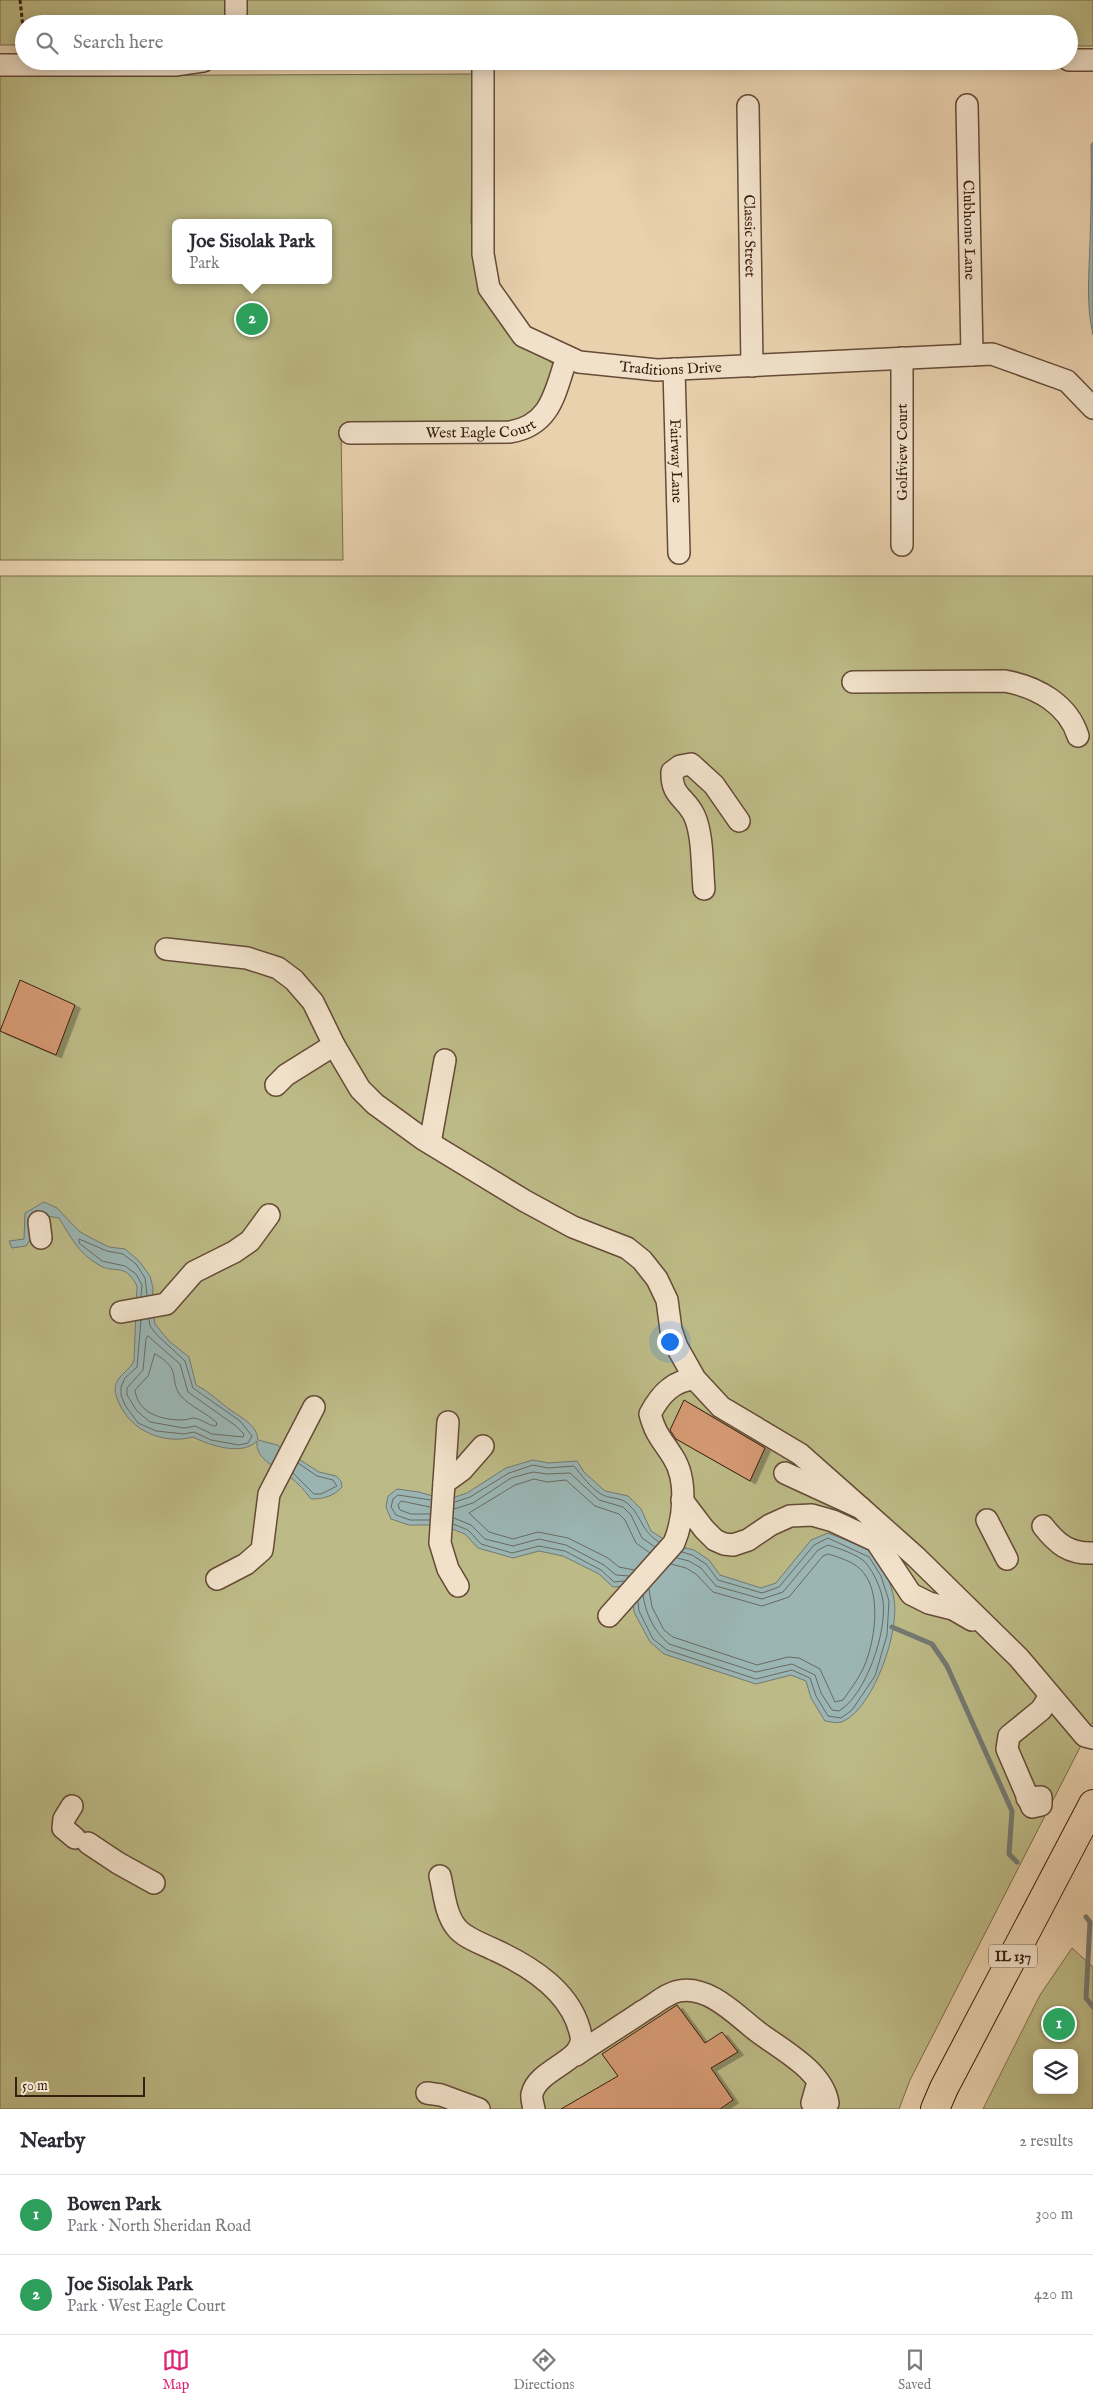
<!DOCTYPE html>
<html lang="en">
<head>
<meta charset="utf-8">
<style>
  :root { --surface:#fff; --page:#f7f7f7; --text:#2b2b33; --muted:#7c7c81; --line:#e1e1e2; --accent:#db2777 }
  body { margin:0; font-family:"IM FELL English",serif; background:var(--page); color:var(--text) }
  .controls { position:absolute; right:15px; bottom:15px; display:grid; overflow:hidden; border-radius:8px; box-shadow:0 2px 12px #0003 }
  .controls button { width:45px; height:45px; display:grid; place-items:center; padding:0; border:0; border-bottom:1px solid var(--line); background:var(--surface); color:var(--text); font:25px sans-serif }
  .scale { position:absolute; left:15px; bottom:12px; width:130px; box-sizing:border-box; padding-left:5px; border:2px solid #3a1e0e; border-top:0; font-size:14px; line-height:18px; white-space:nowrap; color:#3a1e0e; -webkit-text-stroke:4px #f1e1ca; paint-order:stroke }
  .you { position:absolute; left:669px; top:1341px; width:18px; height:18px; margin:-12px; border:4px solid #fff; border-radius:50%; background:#1a73e8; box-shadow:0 0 0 8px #1a73e833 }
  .badge { display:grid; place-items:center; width:32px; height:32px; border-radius:50%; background:var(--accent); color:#fff; font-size:16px; font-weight:700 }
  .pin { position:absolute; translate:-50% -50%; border:2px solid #fff; box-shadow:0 1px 5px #0006 }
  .popup { position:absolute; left:172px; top:219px; width:160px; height:65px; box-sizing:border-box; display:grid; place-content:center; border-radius:8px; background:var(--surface); filter:drop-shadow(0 1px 4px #0005); font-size:16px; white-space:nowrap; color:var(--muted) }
  .popup b { font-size:19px; color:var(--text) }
  .popup::after { content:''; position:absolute; left:50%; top:100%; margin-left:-10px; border:10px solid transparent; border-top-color:var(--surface) }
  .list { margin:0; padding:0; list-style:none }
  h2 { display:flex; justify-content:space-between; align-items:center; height:65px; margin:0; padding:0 20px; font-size:21px }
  h2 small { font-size:16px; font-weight:400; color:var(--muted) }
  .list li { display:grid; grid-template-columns:32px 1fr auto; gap:15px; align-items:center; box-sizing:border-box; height:80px; padding:0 20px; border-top:1px solid var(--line) }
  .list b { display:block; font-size:19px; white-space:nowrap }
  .list p { margin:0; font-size:16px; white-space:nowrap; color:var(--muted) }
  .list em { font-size:16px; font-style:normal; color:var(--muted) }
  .icon { flex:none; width:28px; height:28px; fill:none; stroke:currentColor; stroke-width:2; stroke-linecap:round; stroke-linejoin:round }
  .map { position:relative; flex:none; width:1093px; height:2109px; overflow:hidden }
  .search { position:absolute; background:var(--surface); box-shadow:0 2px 12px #0003; left:15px; right:15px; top:15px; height:55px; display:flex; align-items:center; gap:12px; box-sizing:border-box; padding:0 18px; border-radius:28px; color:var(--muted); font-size:19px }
  .sheet { height:225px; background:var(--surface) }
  nav { display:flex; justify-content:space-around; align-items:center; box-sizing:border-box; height:70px; border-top:1px solid var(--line); background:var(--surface); font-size:14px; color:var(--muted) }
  nav a { display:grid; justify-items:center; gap:2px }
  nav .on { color:var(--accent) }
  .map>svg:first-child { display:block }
  .green { fill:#bcba86; stroke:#7b6c4a; fill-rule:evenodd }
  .water { fill:#9ab5b3; stroke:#747971 }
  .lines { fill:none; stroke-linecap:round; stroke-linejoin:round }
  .shore { stroke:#6a6a60; stroke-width:1 }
  .stream { stroke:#747971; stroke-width:5 }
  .building { fill:#d59a73; stroke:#3a1e0e; filter:url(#shadow) }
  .minor-casing { stroke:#664b36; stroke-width:24 }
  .major-casing { stroke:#3a1e0e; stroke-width:30 }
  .path { stroke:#3a1e0e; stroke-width:3; stroke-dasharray:4 2.5; stroke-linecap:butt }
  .minor { stroke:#f1e1ca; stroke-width:21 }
  .major { stroke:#e9d1ae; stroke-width:28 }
  .labels { text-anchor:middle; stroke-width:4.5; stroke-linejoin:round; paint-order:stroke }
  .shield { fill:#f1e1ca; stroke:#715846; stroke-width:1 }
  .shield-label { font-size:14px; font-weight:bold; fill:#3a1e0e }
  .street-label { font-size:15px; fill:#3a1e0e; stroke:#f1e1ca }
</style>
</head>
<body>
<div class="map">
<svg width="1093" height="2109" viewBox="0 0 1093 2109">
  <defs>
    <filter id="shadow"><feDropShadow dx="5.5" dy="3" stdDeviation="0" flood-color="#0004"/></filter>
  </defs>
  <rect width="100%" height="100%" fill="#e9d1ae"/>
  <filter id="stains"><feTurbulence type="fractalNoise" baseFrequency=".004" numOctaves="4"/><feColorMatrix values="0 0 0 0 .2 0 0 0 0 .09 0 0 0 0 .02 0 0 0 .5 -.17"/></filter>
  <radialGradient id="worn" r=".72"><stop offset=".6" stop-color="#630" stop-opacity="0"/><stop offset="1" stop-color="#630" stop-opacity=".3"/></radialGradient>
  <g class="green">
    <polygon points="0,0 1093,0 1093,46 1069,46 1069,24 24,24 24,45 0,45"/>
    <path d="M 473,74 L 471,223 L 488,296 L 540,354 L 553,364 L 555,375 L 544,401 L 525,420 L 504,427 L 341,428 L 343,560 L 0,560 L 0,76 ZM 176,223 L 328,223 L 328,280 L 176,280 Z"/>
    <polygon points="0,576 1093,576 1093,1722 910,2080 899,2109 0,2109"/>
    <path d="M 1072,1948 L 1093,1967 L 1093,2109 L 983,2109 L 1040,1995 ZM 1037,2053 L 1074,2053 L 1074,2090 L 1037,2090 Z"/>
  </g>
  <g class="water">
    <path d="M 1093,142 L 1093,335 C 1086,305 1089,273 1090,243 C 1091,210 1092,178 1091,145 Z"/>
    <path d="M 44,1202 L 57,1208 L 79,1231 L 89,1237 L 109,1247 L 125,1249 L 139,1261 L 150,1276 L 153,1288 L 152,1301 L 155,1324 L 169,1341 L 189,1357 L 196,1385 C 210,1392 220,1403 232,1411 C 243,1419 257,1425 258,1440 L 277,1445 L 319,1472 L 336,1476 L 341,1481 L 342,1487 C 334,1496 324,1499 311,1499 C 305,1491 298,1483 290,1477 C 277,1467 255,1460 257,1441 C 242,1456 211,1446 193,1437 C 164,1445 131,1431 119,1403 C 116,1397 114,1390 116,1384 C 120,1373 131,1370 134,1360 L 137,1286 C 124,1261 115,1275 99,1265 C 78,1253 71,1237 59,1218 L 47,1216 L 26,1246 L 12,1248 L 9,1241 L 24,1239 L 25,1213 Z"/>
    <path d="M 533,1460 L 548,1463 L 577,1461 L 584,1472 L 605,1491 L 628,1496 L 641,1509 L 651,1531 L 673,1545 L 694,1550 L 709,1560 L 720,1575 L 761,1588 L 776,1583 L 811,1540 L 828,1533 C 839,1538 866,1546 873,1554 C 884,1566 891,1583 894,1599 C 900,1631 874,1706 844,1721 C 839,1724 831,1722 825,1721 L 811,1698 L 806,1681 L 791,1675 L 756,1684 L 664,1654 L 650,1642 L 634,1612 L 633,1598 L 625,1586 L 613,1587 L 599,1574 L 563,1556 L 539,1551 L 513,1558 L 478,1548 L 465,1534 L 452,1529 L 431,1525 L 409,1525 L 391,1519 L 386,1507 L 388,1496 L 397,1489 L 419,1492 L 446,1500 L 467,1493 L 506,1468 Z"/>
  </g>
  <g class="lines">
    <g class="shore">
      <polyline points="141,1296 142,1285 136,1274 125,1266 102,1261 79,1243 79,1239 107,1251 123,1254 136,1264 145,1278 147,1295"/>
      <polyline points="141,1320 137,1367 125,1378 121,1387 121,1395 125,1405 138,1423 156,1431 184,1434 194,1432 211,1440 239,1445 248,1443 252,1436 240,1421 193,1388 185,1361 156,1334 150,1326 149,1319"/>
      <polygon points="148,1336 180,1364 188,1392 236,1426 244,1434 243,1437 212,1434 195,1426 184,1428 150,1422 137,1411 127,1395 127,1388 143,1370 146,1339"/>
      <path d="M 155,1354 C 183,1369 168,1380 181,1396 C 189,1406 207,1413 217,1423 L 216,1426 C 209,1426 202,1419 194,1418 C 190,1418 187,1420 183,1420 C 162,1420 138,1414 135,1390 L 148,1376 Z"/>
      <polyline points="293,1473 314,1494 321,1494 337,1486 333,1480 317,1476 298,1463"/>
      <path d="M 455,1502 L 470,1497 L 509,1473 L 533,1465 L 548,1468 L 574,1466 C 582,1476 590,1487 601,1494 C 609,1499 620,1497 627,1503 C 643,1517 640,1530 659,1542"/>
      <polyline points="454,1509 473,1503 511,1478 533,1472 547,1474 570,1473 599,1500 623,1507 631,1515 642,1538 655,1547"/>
      <polyline points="430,1514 411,1514 400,1510 398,1505 401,1501 430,1507"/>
      <polyline points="454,1518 471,1525 485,1539 513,1546 539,1539 566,1545 604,1565 616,1575 629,1576"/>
      <polyline points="430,1520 410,1520 396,1515 391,1507 393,1499 398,1495 431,1500"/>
      <polyline points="453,1524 468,1530 481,1544 512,1553 539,1546 565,1551 601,1570 614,1582 624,1581"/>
      <polyline points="634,1570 619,1567 608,1558 568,1538 538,1532 513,1539 489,1532 469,1513 515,1485 534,1479 547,1482 566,1480 595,1506 619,1514 625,1520 636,1543 650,1553"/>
      <path d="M 649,1589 L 652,1607 L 664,1630 L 673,1637 L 757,1665 L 788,1657 L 799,1658 L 820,1669 L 835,1702 L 843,1700 C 849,1691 857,1681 862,1671 C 875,1645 884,1589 859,1568 C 853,1562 836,1556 828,1554 L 823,1556 L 789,1597 L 762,1606 L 713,1592 L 696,1574 L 686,1568 L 671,1564"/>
      <path d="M 643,1595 C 646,1615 654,1631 669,1644 L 756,1672 L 792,1664 L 815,1675 L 821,1693 L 832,1710 L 839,1711 C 866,1695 887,1632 883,1601 C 881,1588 874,1573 866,1563 C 859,1555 838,1548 828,1545 L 818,1550 L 783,1592 L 762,1599 L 716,1586 L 701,1568 L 689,1561 L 677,1558"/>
      <polyline points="638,1601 639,1611 653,1639 667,1650 756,1679 792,1670 810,1678 816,1696 828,1716 841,1718 852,1710 875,1676 887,1635 889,1601 881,1576 869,1557 828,1538 814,1545 779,1587 762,1593 718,1580 706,1564 692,1555 682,1552"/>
    </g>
    <g class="stream">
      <polyline points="892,1627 932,1644 947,1666 1012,1811 1009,1854 1017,1862"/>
      <polyline points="1086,1917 1090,1922 1086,1998 1093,2007"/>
    </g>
  </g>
  <g class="building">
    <polygon points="20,980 75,1005 56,1055 0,1031"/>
    <polygon points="684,1400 765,1448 750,1481 676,1439 670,1430"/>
    <polygon points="677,2005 705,2043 722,2032 738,2052 711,2068 733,2100 720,2109 561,2109 618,2076 602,2054"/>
  </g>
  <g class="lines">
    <g class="minor-casing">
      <g id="minor">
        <polyline points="236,24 236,0"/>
        <polyline points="1069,60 1093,60"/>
        <path id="s1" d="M 483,61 L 483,254 L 489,288 L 523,336 L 579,362 L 657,370 L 992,354 L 1067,381 L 1093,408"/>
        <polyline points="0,65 175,65 203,61"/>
        <path id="s2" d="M 967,105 L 972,355"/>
        <path id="s3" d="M 748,106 L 752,366"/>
        <polyline points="902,358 902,545"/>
        <path id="s4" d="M 674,369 L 679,553"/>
        <path id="s5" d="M 350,433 L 510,432 C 552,425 555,391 567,357"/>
        <path d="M 853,682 L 1005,681 C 1037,687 1068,704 1078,736"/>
        <path d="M 704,889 C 702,868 703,833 694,815 C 685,797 671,796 672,772 L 680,766 L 691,764 L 714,785 L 739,821"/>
        <polyline points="166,949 247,958 278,968 294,980 313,1002 334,1045 360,1089 375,1104 423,1139 525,1201 573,1227 627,1248 642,1260 657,1279 667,1300 671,1330 677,1347 695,1379 721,1407 800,1454 861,1508"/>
        <polyline points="276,1085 286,1075 334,1045"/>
        <polyline points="430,1143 445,1060"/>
        <polyline points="39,1222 41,1238"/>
        <polyline points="121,1312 166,1304 194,1272 234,1252 250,1241 269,1215"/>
        <polyline points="448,1422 440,1543 448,1569 458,1586"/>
        <polyline points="785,1473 861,1508 916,1557 1019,1658 1085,1736 1093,1738"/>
        <polyline points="444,1483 462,1470 483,1446"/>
        <polyline points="682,1500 704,1529 715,1540 724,1544 733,1545 748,1540 770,1525 790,1516 812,1515 833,1521 876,1541 911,1594 929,1603 953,1609 972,1620"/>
        <polyline points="987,1520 1007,1559"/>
        <path d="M 1043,1526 C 1057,1544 1069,1554 1093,1553"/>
        <polyline points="217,1579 246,1564 262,1550 269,1494 314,1407"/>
        <path d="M 609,1616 L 674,1543 C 684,1519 688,1480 673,1457 C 662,1439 656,1436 650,1414 C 660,1395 673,1380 695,1379"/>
        <polyline points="1027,1798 1041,1797 1041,1805 1032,1807 1007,1749 1009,1736 1041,1710 1050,1696"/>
        <polyline points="72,1806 64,1819 63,1828 75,1838"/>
        <polyline points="88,1843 118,1863 154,1883"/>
        <path d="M 440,1876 C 444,1892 445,1913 456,1927 C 464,1938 483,1944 495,1950 C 532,1967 573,1993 581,2036 C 586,2061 538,2068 532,2094 C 531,2098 533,2104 534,2109"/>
        <path d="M 576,2055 C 598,2040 621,2026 643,2011 C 654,2005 667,1993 679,1991 C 709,1985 737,2016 758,2032 C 782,2050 823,2071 828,2103 L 822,2109 L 812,2103 L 818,2082"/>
        <polyline points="427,2093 441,2095 479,2109"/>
      </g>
    </g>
    <g class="major-casing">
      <polyline id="major" points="935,2109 944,2088 1093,1804"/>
    </g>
    <polyline class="path" points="20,0 24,36"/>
    <use href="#minor" class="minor"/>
    <use href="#major" class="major"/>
  </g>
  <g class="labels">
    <rect class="shield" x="989" y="1944.5" width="48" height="23" rx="4"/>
    <g class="shield-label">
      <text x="1013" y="1961">IL 137</text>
    </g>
    <g class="street-label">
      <text dy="5" stroke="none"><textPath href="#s2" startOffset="125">Clubhome Lane</textPath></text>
      <text dy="5" stroke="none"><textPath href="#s3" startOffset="130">Classic Street</textPath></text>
      <text dy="5" stroke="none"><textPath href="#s1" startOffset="440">Traditions Drive</textPath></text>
      <text dy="5" stroke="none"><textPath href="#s5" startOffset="131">West Eagle Court</textPath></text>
      <text transform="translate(902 452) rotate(-90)" y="5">Golfview Court</text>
      <text dy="5" stroke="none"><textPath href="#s4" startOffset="92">Fairway Lane</textPath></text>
    </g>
  </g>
  <rect width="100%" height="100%" filter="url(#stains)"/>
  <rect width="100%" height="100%" fill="url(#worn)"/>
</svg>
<div class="controls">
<button><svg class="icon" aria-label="layers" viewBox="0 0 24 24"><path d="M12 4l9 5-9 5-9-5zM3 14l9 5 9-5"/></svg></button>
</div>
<div class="scale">50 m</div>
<div class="you"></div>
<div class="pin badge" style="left:1059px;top:2024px;background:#2e9e5b">1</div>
<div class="pin badge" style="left:252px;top:319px;background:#2e9e5b">2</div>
<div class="popup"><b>Joe Sisolak Park</b>Park</div>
<div class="search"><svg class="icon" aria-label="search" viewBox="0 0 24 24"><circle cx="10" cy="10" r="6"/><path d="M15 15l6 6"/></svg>Search here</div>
</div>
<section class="sheet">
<h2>Nearby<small>2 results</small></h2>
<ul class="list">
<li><span class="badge" style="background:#2e9e5b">1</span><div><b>Bowen Park</b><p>Park · North Sheridan Road</p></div><em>300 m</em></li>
<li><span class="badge" style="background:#2e9e5b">2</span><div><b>Joe Sisolak Park</b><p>Park · West Eagle Court</p></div><em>420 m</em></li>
</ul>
</section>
<nav>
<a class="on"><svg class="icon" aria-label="map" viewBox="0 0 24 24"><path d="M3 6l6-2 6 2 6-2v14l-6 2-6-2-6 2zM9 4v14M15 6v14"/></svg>Map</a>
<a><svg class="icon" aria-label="directions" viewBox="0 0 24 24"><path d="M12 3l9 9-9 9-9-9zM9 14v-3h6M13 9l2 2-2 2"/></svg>Directions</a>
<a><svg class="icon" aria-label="saved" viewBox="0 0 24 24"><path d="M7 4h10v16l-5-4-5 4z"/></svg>Saved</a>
</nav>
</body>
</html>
